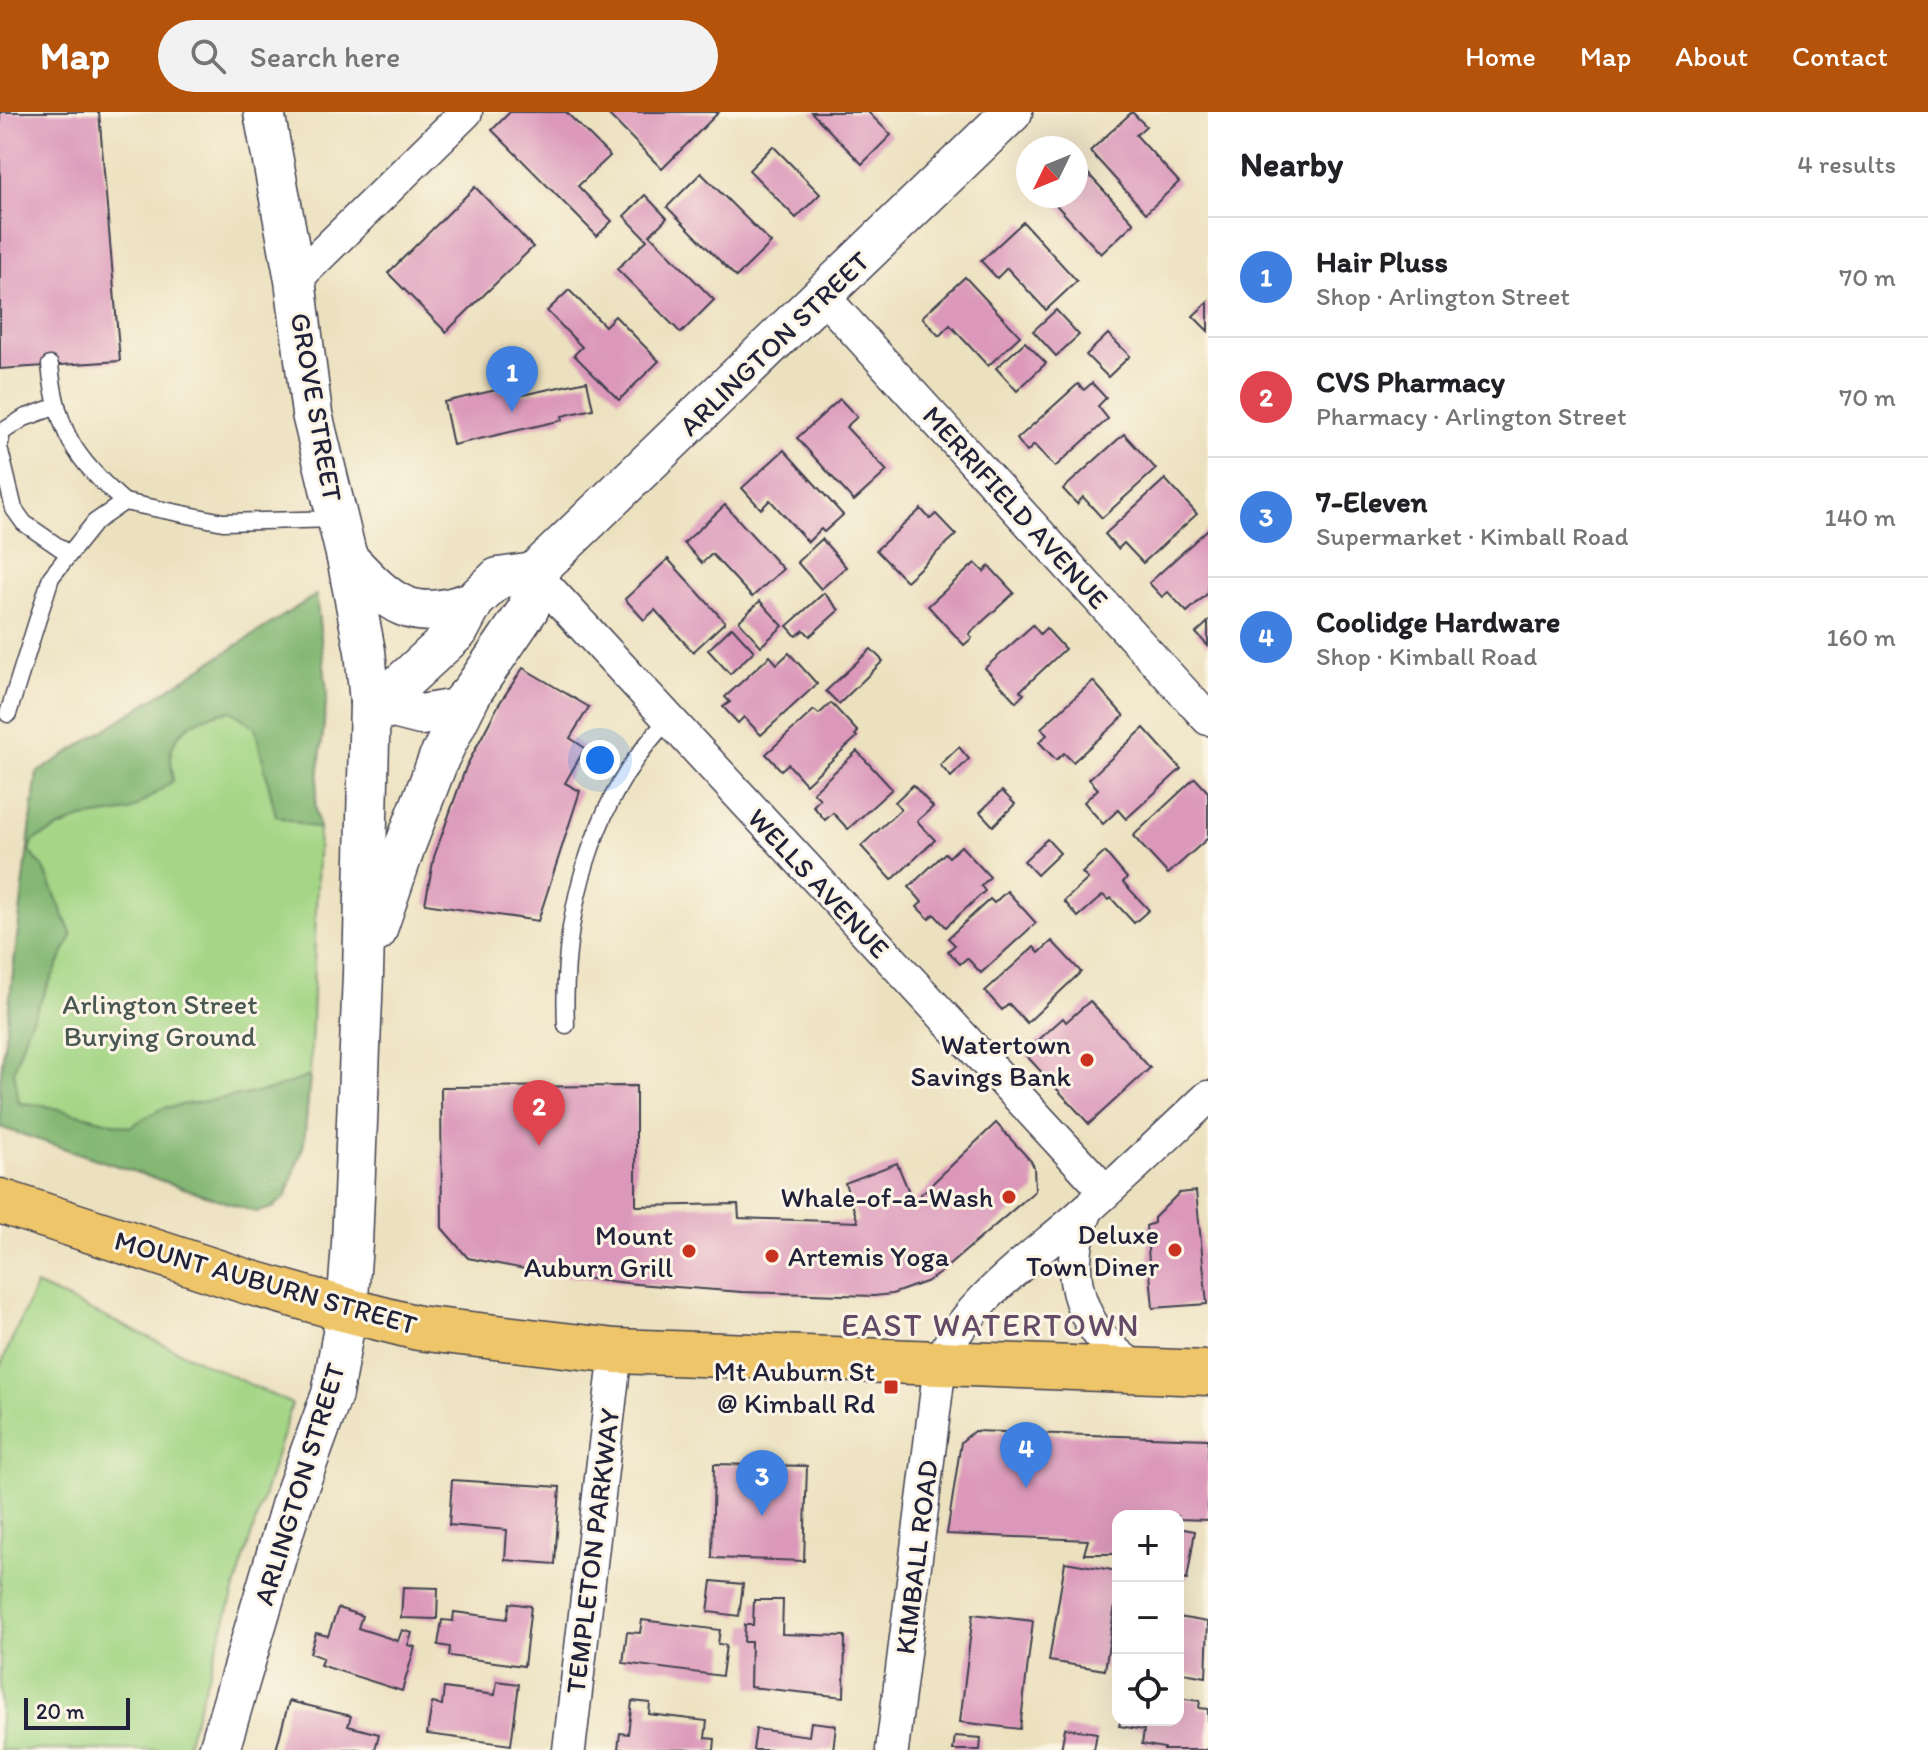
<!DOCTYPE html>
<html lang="en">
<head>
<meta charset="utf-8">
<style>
  :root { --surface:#fff; --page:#f2f2f2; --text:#202124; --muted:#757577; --line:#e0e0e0; --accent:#b45309 }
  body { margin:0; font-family:Itim,sans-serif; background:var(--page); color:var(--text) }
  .controls { position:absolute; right:24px; bottom:24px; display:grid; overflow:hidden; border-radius:16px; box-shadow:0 8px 32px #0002 }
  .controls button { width:72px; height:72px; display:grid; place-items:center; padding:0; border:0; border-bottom:2px solid var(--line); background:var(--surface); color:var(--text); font:40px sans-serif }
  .compass { position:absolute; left:1016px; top:24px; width:72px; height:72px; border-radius:50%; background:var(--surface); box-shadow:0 8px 32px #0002; rotate:227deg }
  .scale { position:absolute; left:24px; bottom:20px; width:106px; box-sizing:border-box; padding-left:8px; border:4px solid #22223b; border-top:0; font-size:22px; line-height:28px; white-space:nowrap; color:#22223b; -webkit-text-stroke:6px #fcf5e5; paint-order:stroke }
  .you { position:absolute; left:600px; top:648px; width:28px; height:28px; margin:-20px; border:6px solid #fff; border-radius:50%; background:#1a73e8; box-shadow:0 0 0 12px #1a73e833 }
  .badge { display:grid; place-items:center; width:52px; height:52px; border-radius:50%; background:var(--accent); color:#fff; font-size:26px; font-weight:700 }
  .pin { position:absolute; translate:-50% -66px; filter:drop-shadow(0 2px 4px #0008) }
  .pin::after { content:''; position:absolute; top:42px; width:28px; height:24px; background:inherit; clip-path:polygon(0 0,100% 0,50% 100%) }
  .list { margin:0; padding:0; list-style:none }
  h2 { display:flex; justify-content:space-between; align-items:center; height:104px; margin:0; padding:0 32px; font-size:34px }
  h2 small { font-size:26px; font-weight:400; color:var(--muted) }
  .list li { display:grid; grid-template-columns:52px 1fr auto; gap:24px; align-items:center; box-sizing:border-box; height:120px; padding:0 32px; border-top:2px solid var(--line) }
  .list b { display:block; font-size:30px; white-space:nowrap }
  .list p { margin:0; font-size:26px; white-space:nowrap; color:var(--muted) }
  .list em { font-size:26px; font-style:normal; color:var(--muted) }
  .icon { flex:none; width:44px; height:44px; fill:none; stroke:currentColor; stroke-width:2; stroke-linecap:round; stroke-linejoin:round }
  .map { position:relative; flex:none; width:1208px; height:1638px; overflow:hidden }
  header { display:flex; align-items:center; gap:48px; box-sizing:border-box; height:112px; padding:0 40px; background:var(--accent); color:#fff }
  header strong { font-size:38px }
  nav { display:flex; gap:44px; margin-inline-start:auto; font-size:28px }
  .search { width:560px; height:72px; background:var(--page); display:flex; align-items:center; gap:20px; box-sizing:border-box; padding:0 28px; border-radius:44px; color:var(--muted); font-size:30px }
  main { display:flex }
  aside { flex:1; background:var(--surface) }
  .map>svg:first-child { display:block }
  .green { fill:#a4d686; stroke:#637c60; stroke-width:2 }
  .forest { fill:#83b773; stroke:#526c57; stroke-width:2 }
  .building { fill:#db98ba }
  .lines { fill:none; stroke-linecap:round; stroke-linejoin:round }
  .service-casing { stroke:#403f4f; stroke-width:19 }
  .minor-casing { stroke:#403f4f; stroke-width:35 }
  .tertiary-casing { stroke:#403f4f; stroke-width:43 }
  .primary-casing { stroke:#403f4f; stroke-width:47 }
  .service { stroke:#fff; stroke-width:16 }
  .minor { stroke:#fff; stroke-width:32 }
  .tertiary { stroke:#fff; stroke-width:40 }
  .primary { stroke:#eec569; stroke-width:44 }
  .poi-dot { fill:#c8321e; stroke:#fcf5e5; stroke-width:3 }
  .labels { text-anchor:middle; stroke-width:6; stroke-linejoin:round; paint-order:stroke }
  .street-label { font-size:28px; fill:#22223b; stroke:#fcf5e5 }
  .park-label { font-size:28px; fill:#495852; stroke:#fcf5e5 }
  .poi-label { font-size:28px; fill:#22223b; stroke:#fcf5e5; text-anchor:end }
  .quarter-label { font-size:32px; letter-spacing:2px; fill:#634b67; stroke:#fcf5e5 }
</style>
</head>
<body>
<header>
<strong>Map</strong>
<div class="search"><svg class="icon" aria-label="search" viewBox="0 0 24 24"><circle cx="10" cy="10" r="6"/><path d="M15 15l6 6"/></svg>Search here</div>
<nav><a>Home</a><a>Map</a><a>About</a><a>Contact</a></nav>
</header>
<main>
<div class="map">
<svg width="1208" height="1638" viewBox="0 0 1208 1638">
  <rect width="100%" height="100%" fill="#fcf5e5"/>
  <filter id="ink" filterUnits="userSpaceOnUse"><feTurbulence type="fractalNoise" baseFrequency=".0125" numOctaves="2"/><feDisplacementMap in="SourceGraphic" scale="16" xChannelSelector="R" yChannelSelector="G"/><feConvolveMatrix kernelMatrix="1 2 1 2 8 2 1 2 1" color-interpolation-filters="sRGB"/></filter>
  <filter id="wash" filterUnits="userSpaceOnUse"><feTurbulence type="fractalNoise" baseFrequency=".006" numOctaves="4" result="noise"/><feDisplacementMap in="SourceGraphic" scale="32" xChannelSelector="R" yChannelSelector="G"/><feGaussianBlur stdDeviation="1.8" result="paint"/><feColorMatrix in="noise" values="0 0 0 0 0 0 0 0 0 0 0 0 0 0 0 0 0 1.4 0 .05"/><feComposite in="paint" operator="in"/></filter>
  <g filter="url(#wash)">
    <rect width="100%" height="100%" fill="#ece1bf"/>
    <g class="green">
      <polygon points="316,483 327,581 315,695 319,717 310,964 304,1031 286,1084 272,1096 256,1100 0,1015 0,969 37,661"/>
      <polygon points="36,1173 292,1292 185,1638 0,1638 0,1255"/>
    </g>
    <path class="forest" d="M 316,483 L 327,581 L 315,694 L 319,717 L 276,704 L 255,615 L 231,599 C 208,602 181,611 172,636 C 169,645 173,659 173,669 L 130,699 L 81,706 L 34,728 L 29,738 L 45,758 L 72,824 L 27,917 L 14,958 L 19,991 L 43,993 L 129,1015 L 163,996 L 267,979 L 310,964 L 304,1031 L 286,1084 L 272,1096 L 256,1100 L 0,1015 L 0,969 L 37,661 Z"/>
    <g id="blocks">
      <g class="building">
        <polygon points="0,0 99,0 120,249 0,257"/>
        <polygon points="510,0 566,0 610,44 578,74 612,109 597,124 492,18"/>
        <polygon points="606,0 719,0 662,57"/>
        <polygon points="811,0 868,0 891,23 862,52"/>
        <polygon points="1132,0 1146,14 1136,23 1179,70 1146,101 1090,39"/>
        <polygon points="773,34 820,82 796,106 749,58"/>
        <polygon points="1079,52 1134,111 1101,142 1048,84 1076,84 1076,54"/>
        <polygon points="701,61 771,131 736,165 667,95"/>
        <polygon points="475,75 533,135 446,220 388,161"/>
        <polygon points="645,83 667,106 650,123 714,188 681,221 617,157 647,128 624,104"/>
        <polygon points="1023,110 1077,169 1046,198 1007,156 997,166 981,149"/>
        <polygon points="965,165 1020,224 988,254 950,213 939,224 922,205"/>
        <polygon points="569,178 605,214 615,204 659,249 619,288 574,243 582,235 547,199"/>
        <polygon points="1208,190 1208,219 1193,204"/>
        <polygon points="1056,198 1079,223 1056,244 1033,219"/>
        <polygon points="1108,222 1130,244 1108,265 1086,243"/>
        <polygon points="1025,230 1046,251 1017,279 996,256"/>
        <polygon points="587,269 593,297 562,304 563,308 453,333 444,290 505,276 508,286"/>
        <polygon points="1092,271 1106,286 1098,294 1108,307 1055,355 1034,333 1027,340 1017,327 1078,272 1084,278"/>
        <polygon points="840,287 857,305 846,315 887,359 854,389 797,326"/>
        <polygon points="1124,322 1156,357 1102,406 1083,385 1077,392 1063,377"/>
        <polygon points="784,338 843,403 824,420 821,417 808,430 770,388 761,397 742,376"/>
        <polygon points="1165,367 1197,402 1143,451 1124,431 1118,437 1105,422"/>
        <polygon points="725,393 783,457 752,485 712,442 702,451 684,431"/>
        <polygon points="921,397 930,407 936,402 956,423 906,469 876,438"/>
        <polygon points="1208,417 1208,481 1187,500 1168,480 1162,485 1149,471"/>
        <polygon points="822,427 846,455 821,477 797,450"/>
        <polygon points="668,447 725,510 693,540 655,498 644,508 625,487"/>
        <polygon points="975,451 984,460 989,454 1014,481 969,522 972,526 964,533 928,494"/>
        <polygon points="824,481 839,498 810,524 804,518 796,524 787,514"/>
        <polygon points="760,489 783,514 761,534 739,509"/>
        <polygon points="1208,510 1208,534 1196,521"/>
        <polygon points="1033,513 1040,522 1046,516 1065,537 1020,579 1024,582 1016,590 985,556"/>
        <polygon points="732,515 754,539 730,562 708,538"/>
        <polygon points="871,537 883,549 839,592 826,579"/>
        <polygon points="789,541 817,572 761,623 744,605 738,611 723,595 730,590 725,585 770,544 777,552"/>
        <polygon points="523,556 589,595 570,626 585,636 565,671 580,679 538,809 425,792 434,745 466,655 499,592"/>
        <polygon points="1093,569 1124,604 1073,650 1064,641 1056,648 1039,630 1047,623 1041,616"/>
        <polygon points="831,591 858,620 855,623 857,625 806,672 788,652 781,658 766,642 814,598 819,602"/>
        <polygon points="1144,616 1181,657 1126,707 1118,698 1103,712 1084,690 1098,677 1089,667"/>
        <polygon points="959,635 969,647 951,665 940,653"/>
        <polygon points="857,639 892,677 848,717 833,701 825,708 813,694 820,687 813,680"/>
        <polygon points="1195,666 1208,680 1208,726 1168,762 1133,724"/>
        <polygon points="913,673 933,695 917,709 935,728 892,768 861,734 901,697 895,690"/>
        <polygon points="1002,679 1015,692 993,714 980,700"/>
        <polygon points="1047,727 1060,741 1037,763 1024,749"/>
        <polygon points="961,734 990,765 981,774 985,779 946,815 934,802 929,807 917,795 922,790 909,775 945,741 949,745"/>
        <polygon points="1105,740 1127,766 1123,770 1149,798 1134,811 1111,786 1108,788 1103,783 1078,805 1064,789 1088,767 1082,761"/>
        <polygon points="1007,779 1036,811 981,861 967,846 960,852 948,839 955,833 948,826 990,787 994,791"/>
        <polygon points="1052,829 1081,860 1027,911 1009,892 1002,898 985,879 1034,835 1039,841"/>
        <polygon points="1090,889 1150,956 1089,1012 1024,941 1063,906 1066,910"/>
        <polygon points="636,974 636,1094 738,1092 739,1106 858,1110 845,1071 897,1051 913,1090 996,1011 1031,1049 1034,1055 1035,1079 940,1161 928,1169 892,1182 874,1184 742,1180 637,1172 555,1163 468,1146 442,1116 441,975"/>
        <polygon points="1196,1079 1207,1192 1153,1196 1146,1114 1154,1111 1154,1106 1179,1081"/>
        <polygon points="974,1319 1208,1327 1208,1408 1178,1407 1178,1404 1118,1404 1118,1442 1084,1442 1088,1428 947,1422 961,1330"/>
        <polygon points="714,1352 807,1354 804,1449 712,1446"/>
        <polygon points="452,1368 560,1375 555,1452 505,1448 507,1418 449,1413"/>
        <polygon points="1178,1416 1195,1419 1187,1468 1178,1467"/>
        <polygon points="1065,1450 1118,1459 1118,1474 1105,1558 1049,1549"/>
        <polygon points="712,1469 743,1472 739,1504 708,1500"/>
        <polygon points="403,1475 438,1476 437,1507 401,1506"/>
        <polygon points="754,1488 783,1488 782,1522 845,1524 844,1585 750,1575 751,1530 744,1530 745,1513 753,1513"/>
        <polygon points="510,1491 531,1494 524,1554 449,1544 450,1535 438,1533 442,1508 453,1509 454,1500 507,1507"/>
        <polygon points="338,1496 362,1504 358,1516 398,1529 402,1518 412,1521 408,1533 415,1535 402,1579 320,1553 323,1546 310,1541 316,1521 328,1524"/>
        <polygon points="973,1502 1033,1509 1020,1617 960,1610"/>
        <polygon points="1178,1505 1208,1510 1206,1565 1178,1560"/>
        <polygon points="642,1508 720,1518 718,1532 726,1533 722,1564 623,1551 627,1520 640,1521"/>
        <polygon points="497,1569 519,1572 511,1633 427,1622 432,1591 442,1593 444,1576 495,1583"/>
        <polygon points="1178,1586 1200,1589 1199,1596 1208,1597 1208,1638 1164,1638 1164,1636 1142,1632 1144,1618 1119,1614 1121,1608 1178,1608"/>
        <polygon points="289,1589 351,1604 348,1614 379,1622 375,1638 276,1638"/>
        <polygon points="632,1589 650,1591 649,1602 707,1609 705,1626 715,1627 714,1638 618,1637 620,1621 628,1622"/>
        <polygon points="811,1610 836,1613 833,1638 753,1638 756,1617 809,1624"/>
        <polygon points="1065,1616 1097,1621 1094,1638 1061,1638"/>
        <polygon points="955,1624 981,1626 980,1638 953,1638"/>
      </g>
    </g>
  </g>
  <g filter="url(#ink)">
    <use href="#blocks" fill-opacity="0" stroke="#403f4f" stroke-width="2"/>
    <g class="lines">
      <g class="service-casing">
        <g id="service">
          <path d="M 50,253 C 57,320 75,347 124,390"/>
          <polyline points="0,331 2,320 24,306 57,294"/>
          <polyline points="0,339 14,397 24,411 69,442"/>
          <polyline points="8,602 51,465 95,410 124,390 223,410 337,407"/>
          <path d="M 566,913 C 561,805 591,687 669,607"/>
        </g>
      </g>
      <g class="minor-casing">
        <g id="minor">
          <polyline points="295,168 466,0"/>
          <polyline points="823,184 1208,607"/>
          <polyline points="534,461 1106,1080"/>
          <path d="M 1087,1098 C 1059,1162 1081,1223 1141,1259"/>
          <polyline points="569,1638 616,1239"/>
          <path d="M 892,1638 L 940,1252 C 961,1192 1039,1141 1086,1098 C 1128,1061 1168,1023 1208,985"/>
        </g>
      </g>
      <g class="tertiary-casing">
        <g id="tertiary">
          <path d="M 347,446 C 390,491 409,513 474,489"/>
          <polyline points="370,590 392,580 458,519 474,489 498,466 534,461"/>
          <polyline points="370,590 421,603 456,597 473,578"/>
          <polyline points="376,820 405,734 439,646 473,578 529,496 534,461 1012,0"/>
          <polyline points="219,1638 291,1394 332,1282 347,1198 352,1132 363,862 370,590 365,539 347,446 312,302 295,168 264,0"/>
        </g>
      </g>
      <g class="primary-casing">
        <polyline id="primary" points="0,1089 245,1169 347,1198 418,1216 616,1239 1208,1261"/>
      </g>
      <use href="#service" class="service"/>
      <use href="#minor" class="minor"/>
      <use href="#tertiary" class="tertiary"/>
      <use href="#primary" class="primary"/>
    </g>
  </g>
  <g class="poi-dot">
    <circle cx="1087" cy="948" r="8"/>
    <circle cx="1009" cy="1085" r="8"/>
    <circle cx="1175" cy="1138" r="8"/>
    <circle cx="689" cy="1139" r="8"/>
    <circle cx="772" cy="1144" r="8"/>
    <rect x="883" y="1267" width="16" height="16" rx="4"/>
  </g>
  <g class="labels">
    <g class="street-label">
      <text transform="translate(774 231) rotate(-44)" y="10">ARLINGTON STREET</text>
      <text transform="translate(317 295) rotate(80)" y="10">GROVE STREET</text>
      <text transform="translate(1016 395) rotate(48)" y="10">MERRIFIELD AVENUE</text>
      <text transform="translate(819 771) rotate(47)" y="10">WELLS AVENUE</text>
      <text transform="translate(266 1170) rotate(16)" y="10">MOUNT AUBURN STREET</text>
      <text transform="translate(299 1372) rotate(-73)" y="10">ARLINGTON STREET</text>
      <text transform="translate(592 1439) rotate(-83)" y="10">TEMPLETON PARKWAY</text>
      <text transform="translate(916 1445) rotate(-83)" y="10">KIMBALL ROAD</text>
    </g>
    <g class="park-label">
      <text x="160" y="902">Arlington Street<tspan x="160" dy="32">Burying Ground</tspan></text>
    </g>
    <g class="poi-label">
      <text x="1071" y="942">Watertown<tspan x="1071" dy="32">Savings Bank</tspan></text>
      <text x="993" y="1095">Whale-of-a-Wash</text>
      <text x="1159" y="1132">Deluxe<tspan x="1159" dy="32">Town Diner</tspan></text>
      <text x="673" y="1133">Mount<tspan x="673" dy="32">Auburn Grill</tspan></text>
      <text x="788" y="1154" text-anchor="start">Artemis Yoga</text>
      <text x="875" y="1269">Mt Auburn St<tspan x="875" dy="32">@ Kimball Rd</tspan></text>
    </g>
    <g class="quarter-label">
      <text x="991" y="1224">EAST WATERTOWN</text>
    </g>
  </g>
</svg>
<div class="controls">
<button>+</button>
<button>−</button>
<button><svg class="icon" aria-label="locate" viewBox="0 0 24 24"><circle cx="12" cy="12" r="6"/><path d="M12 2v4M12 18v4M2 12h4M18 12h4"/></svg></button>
</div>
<svg class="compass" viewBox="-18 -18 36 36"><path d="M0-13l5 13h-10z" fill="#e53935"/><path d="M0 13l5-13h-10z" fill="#757577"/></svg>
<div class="scale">20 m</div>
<div class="you"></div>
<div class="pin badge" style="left:512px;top:300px;background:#3f7fe0">1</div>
<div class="pin badge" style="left:539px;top:1034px;background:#e0444e">2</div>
<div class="pin badge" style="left:762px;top:1404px;background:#3f7fe0">3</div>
<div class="pin badge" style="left:1026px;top:1376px;background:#3f7fe0">4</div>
</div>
<aside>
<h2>Nearby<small>4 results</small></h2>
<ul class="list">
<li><span class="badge" style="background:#3f7fe0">1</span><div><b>Hair Pluss</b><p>Shop · Arlington Street</p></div><em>70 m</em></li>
<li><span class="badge" style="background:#e0444e">2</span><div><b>CVS Pharmacy</b><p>Pharmacy · Arlington Street</p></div><em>70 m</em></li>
<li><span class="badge" style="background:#3f7fe0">3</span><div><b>7-Eleven</b><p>Supermarket · Kimball Road</p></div><em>140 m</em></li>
<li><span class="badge" style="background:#3f7fe0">4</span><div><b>Coolidge Hardware</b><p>Shop · Kimball Road</p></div><em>160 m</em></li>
</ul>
</aside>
</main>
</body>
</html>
